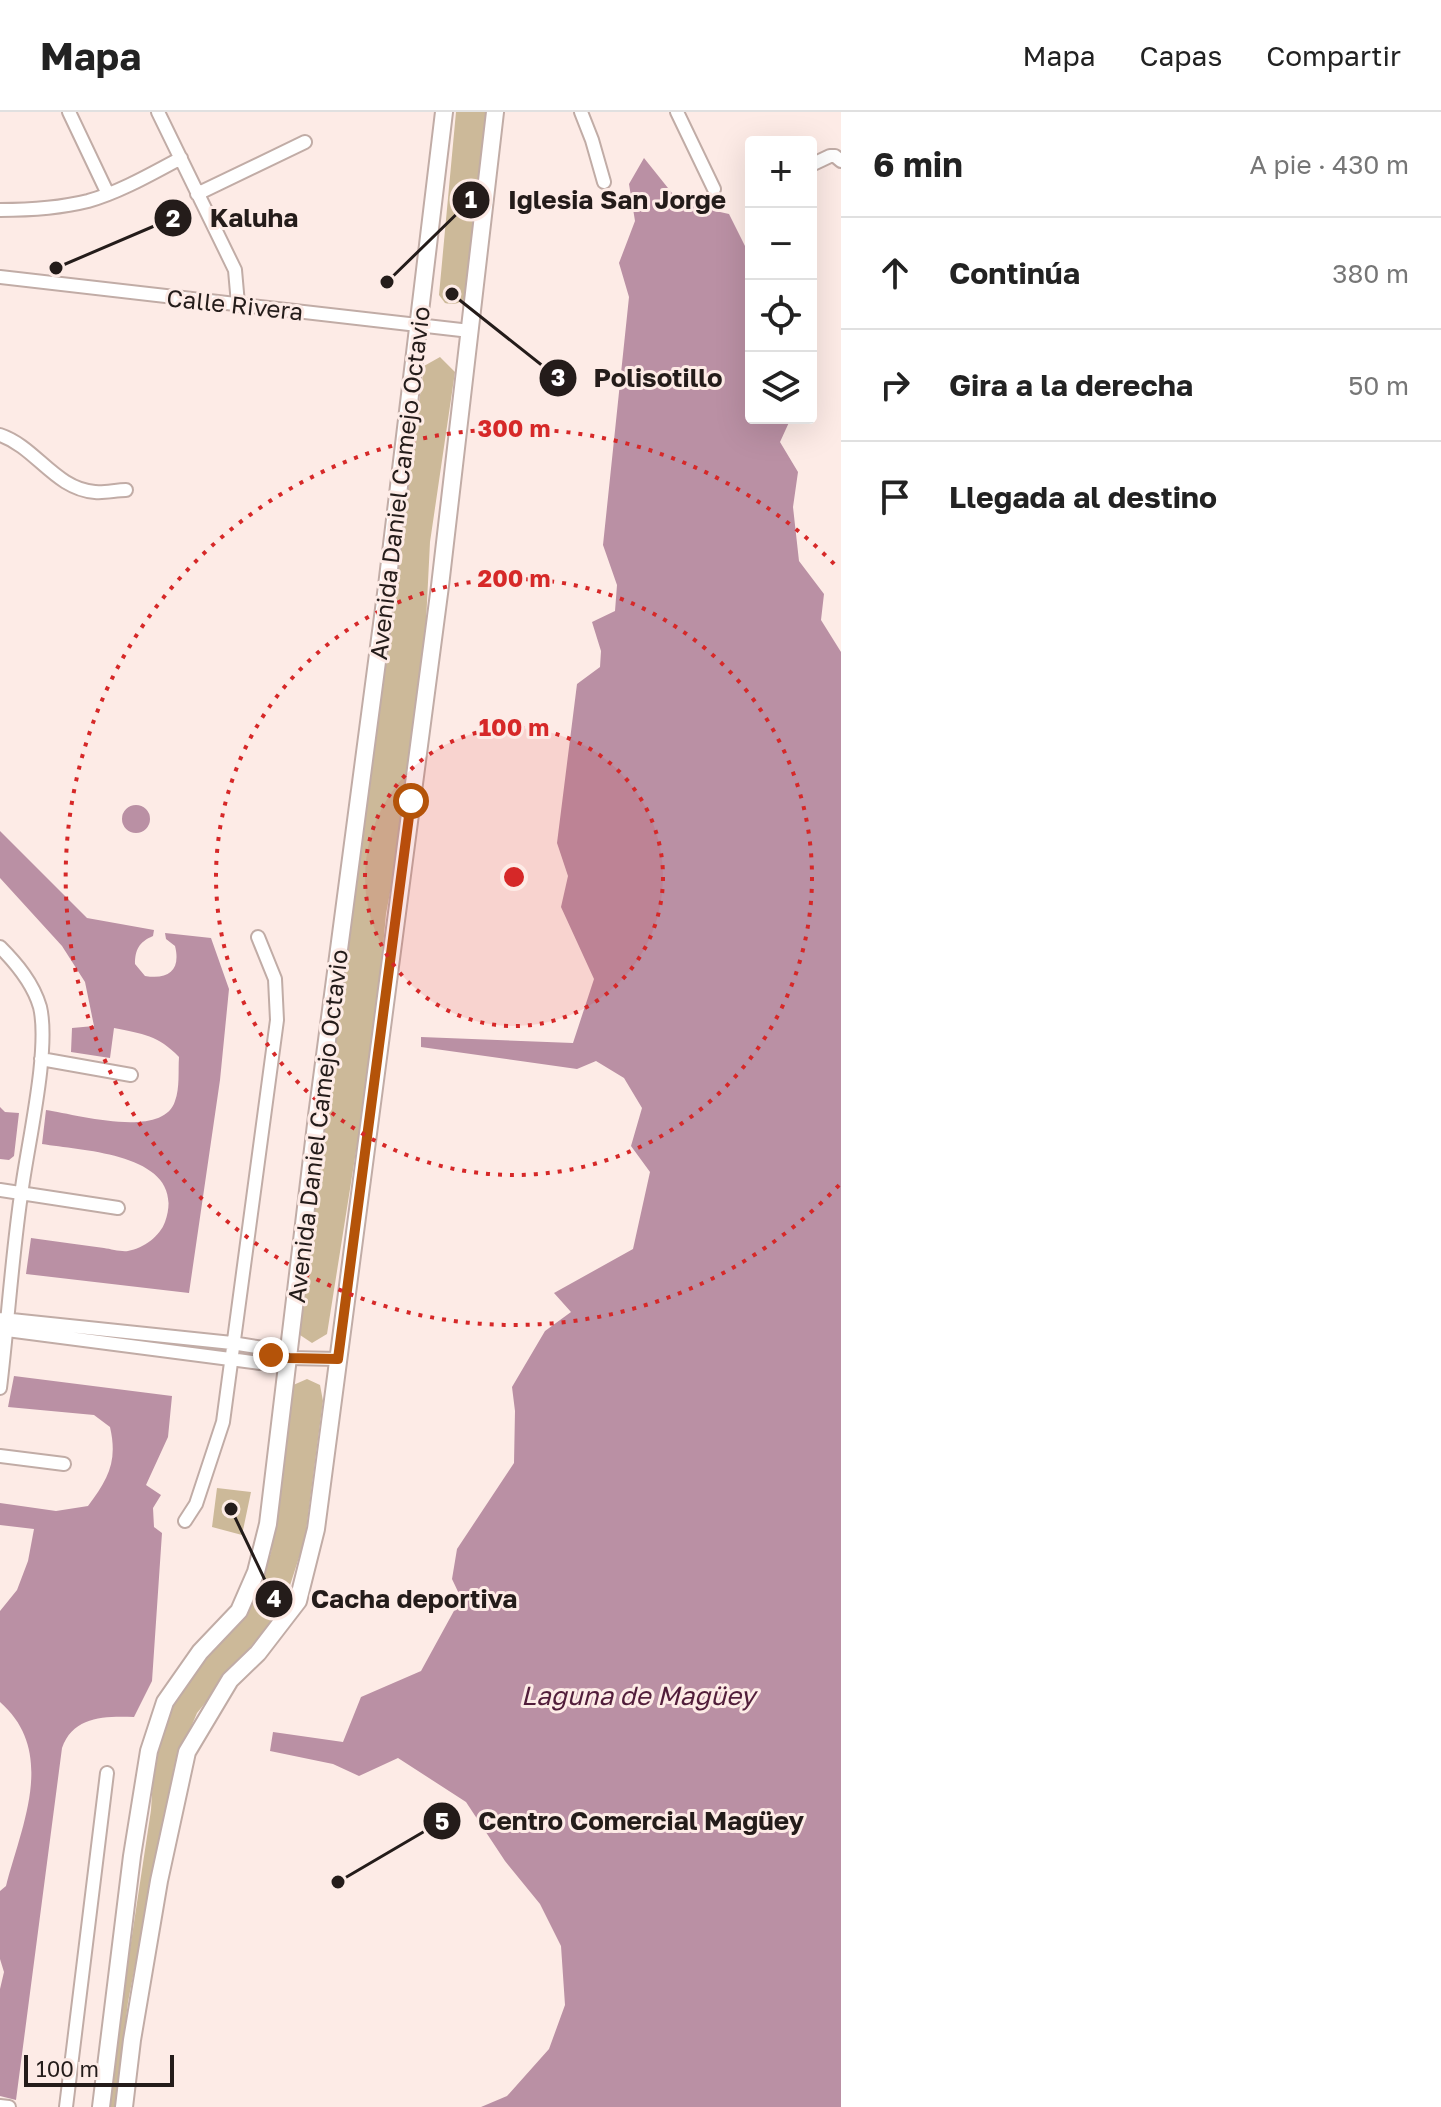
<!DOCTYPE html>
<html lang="es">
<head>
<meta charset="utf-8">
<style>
  :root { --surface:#fff; --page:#f6f6f6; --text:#222; --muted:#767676; --line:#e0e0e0 }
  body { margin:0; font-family:"Golos Text",sans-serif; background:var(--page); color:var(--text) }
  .controls { position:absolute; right:24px; top:24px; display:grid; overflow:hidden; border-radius:8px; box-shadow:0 8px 32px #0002 }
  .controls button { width:72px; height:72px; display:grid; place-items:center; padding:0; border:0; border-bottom:2px solid var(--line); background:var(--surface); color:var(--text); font:40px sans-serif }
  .scale { position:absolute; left:24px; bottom:20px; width:150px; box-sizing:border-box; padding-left:8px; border:4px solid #241c1a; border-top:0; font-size:22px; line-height:28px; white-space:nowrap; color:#241c1a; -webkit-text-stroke:6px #fdebe6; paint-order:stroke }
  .stop { position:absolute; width:24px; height:24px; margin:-18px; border:6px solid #b45309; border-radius:50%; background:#fff }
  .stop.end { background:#b45309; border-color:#fff; box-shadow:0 2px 8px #0008 }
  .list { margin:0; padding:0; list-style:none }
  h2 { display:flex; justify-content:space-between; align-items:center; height:104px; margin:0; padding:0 32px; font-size:34px }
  h2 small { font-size:26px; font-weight:400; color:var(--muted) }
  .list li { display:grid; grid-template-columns:52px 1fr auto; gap:24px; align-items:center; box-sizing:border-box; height:112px; padding:0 32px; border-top:2px solid var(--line) }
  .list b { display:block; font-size:30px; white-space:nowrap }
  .list em { font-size:26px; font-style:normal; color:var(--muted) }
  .icon { flex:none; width:44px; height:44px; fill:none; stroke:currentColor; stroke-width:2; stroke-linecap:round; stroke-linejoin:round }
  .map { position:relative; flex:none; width:841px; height:1995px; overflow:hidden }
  header { display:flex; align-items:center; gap:48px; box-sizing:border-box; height:112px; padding:0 40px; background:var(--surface); border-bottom:2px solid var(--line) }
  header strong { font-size:38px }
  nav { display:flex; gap:44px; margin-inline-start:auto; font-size:28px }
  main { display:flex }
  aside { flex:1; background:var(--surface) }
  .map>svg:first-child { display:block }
  .green { fill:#ccb999 }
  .water { fill:#ba90a4 }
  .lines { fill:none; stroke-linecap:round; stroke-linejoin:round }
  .minor-casing { stroke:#c1aca6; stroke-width:16 }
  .major-casing { stroke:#c1aca6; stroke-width:20 }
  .minor { stroke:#fff; stroke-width:12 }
  .major { stroke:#fff; stroke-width:16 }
  .route { stroke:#b45309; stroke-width:10 }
  .ring { fill:none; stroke:#d62828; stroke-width:4; stroke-dasharray:4 8 }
  .labels { text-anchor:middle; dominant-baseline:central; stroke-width:6; stroke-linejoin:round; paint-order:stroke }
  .street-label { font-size:24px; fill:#241c1a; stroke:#fdebe6 }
  .water-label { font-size:26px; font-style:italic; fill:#511d3a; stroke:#fdebe6 }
  .centre { fill:#d62828; stroke:#fdebe6; stroke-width:4 }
  .ring-label { font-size:24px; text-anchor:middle; font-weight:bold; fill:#d62828; stroke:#fdebe6; stroke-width:6; stroke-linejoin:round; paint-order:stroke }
  .leader { fill:none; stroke:#241c1a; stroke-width:3 }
  .callout-dot { fill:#241c1a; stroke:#fdebe6; stroke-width:3 }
  .mark-label { font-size:24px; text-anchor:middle; font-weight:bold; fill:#fff }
  .callout-label { font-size:26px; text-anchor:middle; font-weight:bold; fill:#241c1a; stroke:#fdebe6; stroke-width:6; stroke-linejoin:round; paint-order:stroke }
</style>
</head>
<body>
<header>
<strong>Mapa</strong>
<nav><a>Mapa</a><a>Capas</a><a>Compartir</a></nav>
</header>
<main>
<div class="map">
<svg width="841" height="1995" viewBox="0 0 841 1995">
  <rect width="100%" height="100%" fill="#fdebe6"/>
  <!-- green -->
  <path class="green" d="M 456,0 L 489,0 L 466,185 C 459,192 455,193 445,191 L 439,183 Z
    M 440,245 L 455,260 L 430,430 L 426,510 L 404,706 L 386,802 L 378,890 L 367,970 L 327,1222 L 312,1231 L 300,1223 L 328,959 L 424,254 Z
    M 307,1267 L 320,1273 L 323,1289 L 305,1427 L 283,1495 L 197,1601 L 174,1655 L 128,1890 L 116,1995 L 110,1995 L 120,1903 L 151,1698 L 154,1649 L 167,1601 L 206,1546 L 248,1495 L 271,1441 L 291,1274 Z
    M 217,1376 L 251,1380 L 242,1423 L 212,1415 Z"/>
  <!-- water -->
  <path class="water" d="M 644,46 L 680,91 L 729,102 L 751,146 L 751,306 L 791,306 L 780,330 L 798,360 L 793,395 L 799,449 L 824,482 L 821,508 L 841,540 L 841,1995 L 481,1995 L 507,1984 L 549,1937 L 565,1893 L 561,1834 L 540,1792 L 505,1749 L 466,1690 L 398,1646 L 359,1664 L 333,1652 L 270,1639 L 273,1620 L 343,1630 L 361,1585 L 421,1559 L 461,1486 L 452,1467 L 457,1437 L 514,1351 L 515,1299 L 512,1275 L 545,1219 L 571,1200 L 554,1181 L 633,1137 L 650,1060 L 631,1034 L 642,996 L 624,966 L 596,949 L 577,957 L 421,935 L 421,925 L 573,931 L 594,867 L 561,795 L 568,764 L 557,731 L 577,572 L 600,555 L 601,539 L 592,510 L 615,499 L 617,473 L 603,433 L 629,185 L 619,151 L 635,109 L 629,72 Z
    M122 707a14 14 0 1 1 28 0a14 14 0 1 1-28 0Z
    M 0,719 L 87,806 L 154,818 L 153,824 C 139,830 135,838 135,852 L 145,864 C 169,868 181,858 175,834 L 166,827 L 165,821 L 211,826 L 229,877 L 220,968 L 189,1181 L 26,1162 L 31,1126 C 55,1129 79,1133 104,1136 C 111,1137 121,1140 128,1139 C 144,1136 160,1124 165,1110 C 189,1042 85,1039 42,1032 L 46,998 C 75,1002 163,1028 175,989 C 180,976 178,959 179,945 C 158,923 143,922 114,916 L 110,946 L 71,940 L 72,916 L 94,914 L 85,870 L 62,834 L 0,766 Z
    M 0,995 L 5,1000 L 19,1001 L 14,1044 L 9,1048 L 0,1047 Z
    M 14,1264 L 172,1284 L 168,1325 L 146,1373 L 161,1383 L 153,1396 L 154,1415 L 162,1421 L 152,1569 L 134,1605 C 105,1604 73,1604 62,1636 L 16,1988 L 0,1984 L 0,1877 L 4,1860 L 0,1847 L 0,1779 L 6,1774 C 22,1712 57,1640 0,1590 L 0,1499 L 17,1478 L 28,1449 L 34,1417 L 0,1413 L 0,1391 L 56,1399 L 88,1394 C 108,1367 118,1350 110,1315 L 94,1303 L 8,1295 Z"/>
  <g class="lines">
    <!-- minor casing -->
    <g class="minor-casing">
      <path id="minor" d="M 69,0 L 107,80
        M 158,0 L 235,158 L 238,192
        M 581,0 L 592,28 L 604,70
        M 677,0 L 714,77
        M 811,53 L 830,44 L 835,44 L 841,49
        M 197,82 L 305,30
        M 0,98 C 29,98 60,96 88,89 C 120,80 151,62 181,46
        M 0,165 L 470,219
        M 0,323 C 36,335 55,377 95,380 C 105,381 116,378 126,378
        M 0,835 C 17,852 33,871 40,895 C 50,937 28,1031 22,1076 C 12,1142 8,1210 0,1276
        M 41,947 L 131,963
        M 0,1078 L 118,1096
        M 2,1207 L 232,1231 L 263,1236 L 271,1243 L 289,1246 L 338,1247
        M 1,1214 L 7,1218 L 230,1247 L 260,1251 L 271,1243
        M 0,1344 L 64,1352
        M 185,1409 L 196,1392 L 223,1310 L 277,908 L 275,867 L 258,825
        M 0,1994 L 9,1995
        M 66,1995 L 107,1661"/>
    </g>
    <!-- major casing -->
    <g class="major-casing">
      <path id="major" d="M 101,1995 L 132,1744 L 149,1639 L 165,1590 L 200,1540 L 239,1499 L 256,1460 L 268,1412 L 317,1004 L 387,474 L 444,0
        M 124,1995 L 132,1928 L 159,1769 L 187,1640 L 230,1568 L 258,1541 L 298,1489 L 316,1417 L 440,474 L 495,0"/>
    </g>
    <!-- minor -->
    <use href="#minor" class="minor"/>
    <!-- major -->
    <use href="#major" class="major"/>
  </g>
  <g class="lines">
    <!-- route -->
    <path class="route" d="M 271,1243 L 289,1246 L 338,1247 L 411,689"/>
  </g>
  <!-- distance rings -->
  <circle cx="514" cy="765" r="149" fill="#d62828" fill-opacity=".12"/>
  <g class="ring">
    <circle cx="514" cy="765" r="149"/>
    <circle cx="514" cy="765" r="298"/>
    <path d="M839 1073A448 448 0 1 1 839 457"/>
  </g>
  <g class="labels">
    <!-- street labels -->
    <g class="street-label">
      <text transform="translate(235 192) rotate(6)">Calle Rivera</text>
      <text transform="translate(399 371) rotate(-83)">Avenida Daniel Camejo Octavio</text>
      <text transform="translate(317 1014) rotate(-83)">Avenida Daniel Camejo Octavio</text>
    </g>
    <!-- water labels -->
    <g class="water-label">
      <text x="638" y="1583">Laguna de Magüey</text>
    </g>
  </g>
  <circle cx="514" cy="765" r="12" class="centre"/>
  <g class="ring-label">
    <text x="514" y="325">300 m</text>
    <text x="514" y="475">200 m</text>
    <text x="514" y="624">100 m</text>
  </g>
  <!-- callouts -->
  <path class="leader" d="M387 170L471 88M56 156L173 106M452 182L558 266M231 1397L274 1487M338 1770L442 1709"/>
  <g class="callout-dot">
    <circle cx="387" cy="170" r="8"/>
    <circle cx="56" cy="156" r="8"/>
    <circle cx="452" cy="182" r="8"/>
    <circle cx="231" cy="1397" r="8"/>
    <circle cx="338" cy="1770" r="8"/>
    <circle cx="471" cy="88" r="20"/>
    <circle cx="173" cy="106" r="20"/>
    <circle cx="558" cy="266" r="20"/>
    <circle cx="274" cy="1487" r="20"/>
    <circle cx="442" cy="1709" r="20"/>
  </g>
  <g class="mark-label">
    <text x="471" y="96">1</text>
    <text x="173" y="115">2</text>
    <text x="558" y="274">3</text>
    <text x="274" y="1495">4</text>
    <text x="442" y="1718">5</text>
  </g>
  <g class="callout-label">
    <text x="617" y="97">Iglesia San Jorge</text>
    <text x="254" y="115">Kaluha</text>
    <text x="658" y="275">Polisotillo</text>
    <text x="414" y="1496">Cacha deportiva</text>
    <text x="641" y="1718">Centro Comercial Magüey</text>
  </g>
</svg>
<div class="controls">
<button>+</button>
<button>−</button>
<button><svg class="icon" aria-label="locate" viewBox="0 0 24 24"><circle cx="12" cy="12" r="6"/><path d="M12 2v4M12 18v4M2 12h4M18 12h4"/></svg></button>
<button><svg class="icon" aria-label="layers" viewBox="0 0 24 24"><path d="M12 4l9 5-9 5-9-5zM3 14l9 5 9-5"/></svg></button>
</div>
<div class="scale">100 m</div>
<div class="stop" style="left:411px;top:689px"></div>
<div class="stop end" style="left:271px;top:1243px"></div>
</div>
<aside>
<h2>6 min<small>A pie · 430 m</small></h2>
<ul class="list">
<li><svg class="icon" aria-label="ahead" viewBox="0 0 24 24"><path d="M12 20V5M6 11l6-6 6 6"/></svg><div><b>Continúa</b></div><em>380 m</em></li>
<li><svg class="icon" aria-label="right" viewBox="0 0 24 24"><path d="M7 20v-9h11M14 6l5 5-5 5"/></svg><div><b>Gira a la derecha</b></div><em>50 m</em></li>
<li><svg class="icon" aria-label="arrive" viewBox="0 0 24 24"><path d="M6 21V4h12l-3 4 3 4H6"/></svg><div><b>Llegada al destino</b></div></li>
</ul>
</aside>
</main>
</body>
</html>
